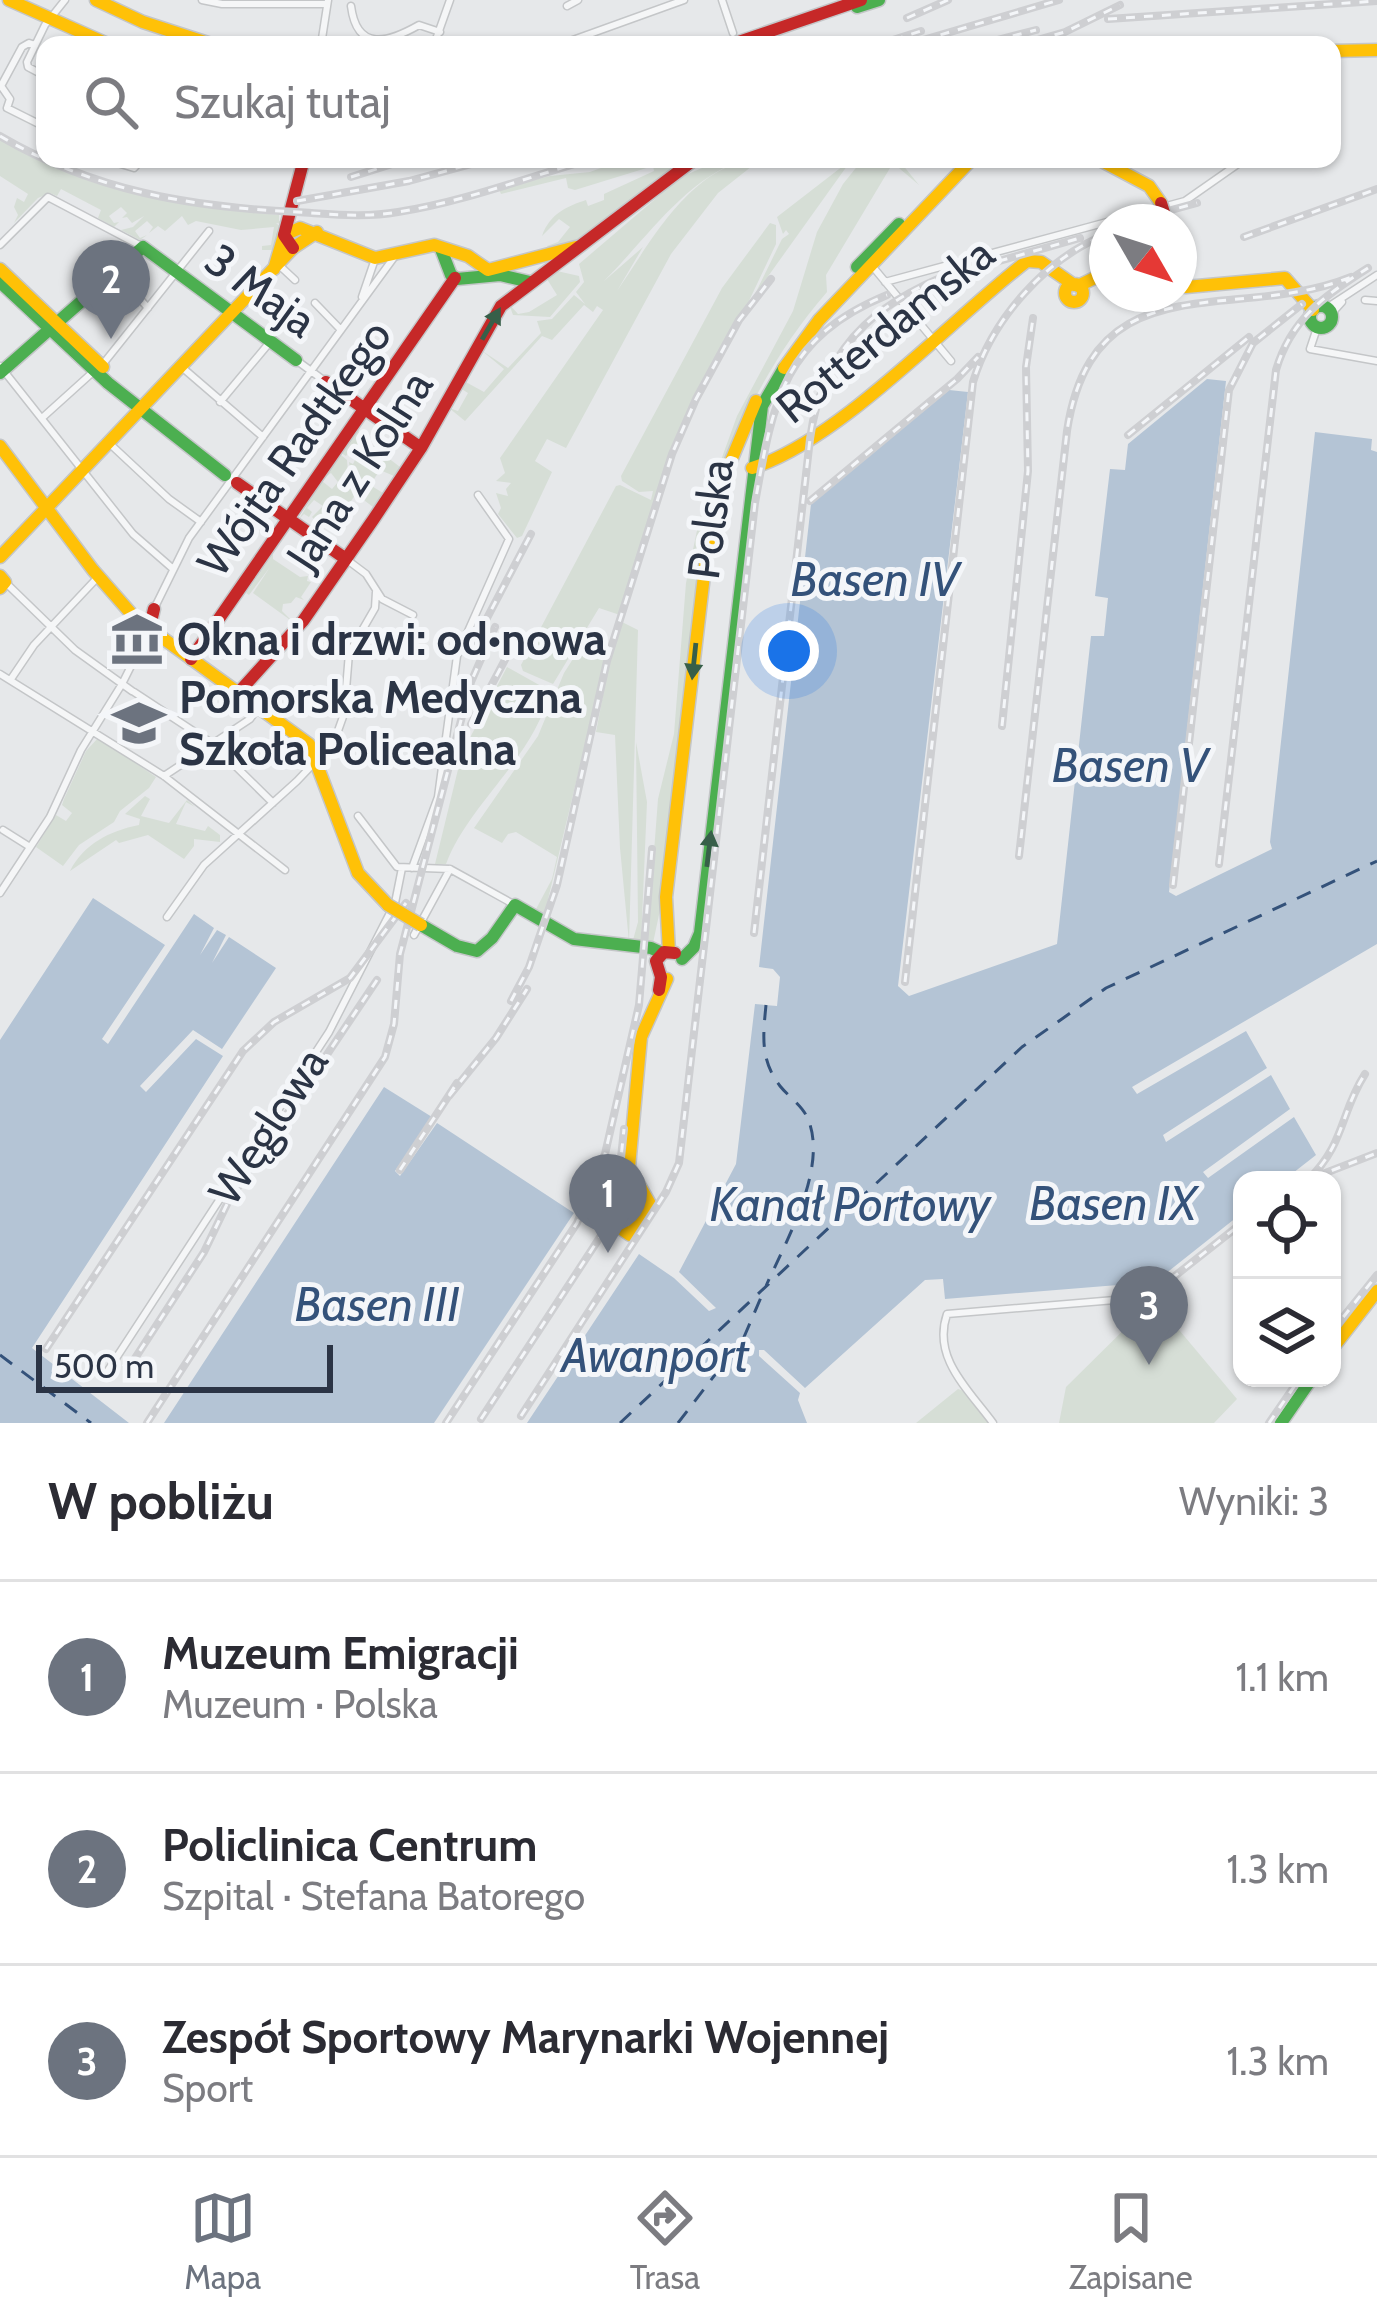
<!DOCTYPE html>
<html lang="pl">
<head>
<meta charset="utf-8">
<style>
  :root { --surface:#fff; --page:#f7f7f7; --text:#2b2b33; --muted:#7c7c81; --line:#e1e1e2; --accent:#6c737f }
  body { margin:0; font-family:Cabin,sans-serif; background:var(--page); color:var(--text) }
  .controls { position:absolute; right:36px; bottom:36px; display:grid; overflow:hidden; border-radius:24px; box-shadow:0 3px 9px #0004 }
  .controls button { width:108px; height:108px; display:grid; place-items:center; padding:0; border:0; border-bottom:3px solid var(--line); background:var(--surface); color:var(--text); font:60px sans-serif }
  .compass { position:absolute; left:1089px; top:204px; width:108px; height:108px; border-radius:50%; background:var(--surface); box-shadow:0 3px 9px #0004; rotate:129deg }
  .scale { position:absolute; left:36px; bottom:30px; width:297px; box-sizing:border-box; padding-left:12px; border:6px solid #2b3445; border-top:0; font-size:33px; line-height:42px; white-space:nowrap; color:#2b3445; -webkit-text-stroke:9px #f4f6f9; paint-order:stroke }
  .you { position:absolute; left:789px; top:651px; width:42px; height:42px; margin:-30px; border:9px solid #fff; border-radius:50%; background:#1a73e8; box-shadow:0 0 0 18px #1a73e833 }
  .badge { display:grid; place-items:center; width:78px; height:78px; border-radius:50%; background:var(--accent); color:#fff; font-size:39px; font-weight:700 }
  .pin { position:absolute; translate:-50% -99px; filter:drop-shadow(0 3px 6px #0008) }
  .pin::after { content:''; position:absolute; top:63px; width:42px; height:36px; background:inherit; clip-path:polygon(0 0,100% 0,50% 100%) }
  .list { margin:0; padding:0; list-style:none }
  h2 { display:flex; justify-content:space-between; align-items:center; height:156px; margin:0; padding:0 48px; font-size:51px }
  h2 small { font-size:39px; font-weight:400; color:var(--muted) }
  .list li { display:grid; grid-template-columns:78px 1fr auto; gap:36px; align-items:center; box-sizing:border-box; height:192px; padding:0 48px; border-top:3px solid var(--line) }
  .list b { display:block; font-size:45px; white-space:nowrap }
  .list p { margin:0; font-size:39px; white-space:nowrap; color:var(--muted) }
  .list em { font-size:39px; font-style:normal; color:var(--muted) }
  .icon { flex:none; width:66px; height:66px; fill:none; stroke:currentColor; stroke-width:2; stroke-linecap:round; stroke-linejoin:round }
  .map { position:relative; flex:none; width:1377px; height:1423px; overflow:hidden }
  .search { position:absolute; background:var(--surface); box-shadow:0 3px 9px #0004; left:36px; right:36px; top:36px; height:132px; display:flex; align-items:center; gap:30px; box-sizing:border-box; padding:0 42px; border-radius:24px; color:var(--muted); font-size:45px }
  .sheet { height:732px; background:var(--surface) }
  nav { display:flex; justify-content:space-around; align-items:center; box-sizing:border-box; height:168px; border-top:3px solid var(--line); background:var(--surface); font-size:33px; color:var(--muted) }
  nav a { display:grid; justify-items:center; gap:6px }
  nav .on { color:var(--accent) }
  .map>svg:first-child { display:block }
  .green { fill:#d6ded6 }
  .water { fill:#b4c4d5 }
  .lines { fill:none; stroke-linecap:round; stroke-linejoin:round }
  .ferry { stroke:#34527a; stroke-width:3; stroke-dasharray:15 12; stroke-linecap:butt }
  .street-casing { stroke:#c4c6c8; stroke-width:9 }
  .fast-casing { stroke:#c4c6c8; stroke-width:15 }
  .slow-casing { stroke:#c4c6c8; stroke-width:15 }
  .jam-casing { stroke:#c4c6c8; stroke-width:15 }
  .street { stroke:#f5f6f7; stroke-width:6 }
  .fast { stroke:#4caf50; stroke-width:12 }
  .slow { stroke:#ffc107; stroke-width:12 }
  .jam { stroke:#c62828; stroke-width:12 }
  .rail-casing { stroke:#cecfd2; stroke-width:8 }
  .rail { stroke:#f4f6f9; stroke-width:3; stroke-dasharray:9; stroke-linecap:butt }
  .slow-bridge-casing { stroke:#c4c6c8; stroke-width:15; stroke-linecap:butt }
  .jam-bridge-casing { stroke:#c4c6c8; stroke-width:15; stroke-linecap:butt }
  .slow-bridge { stroke:#ffc107; stroke-width:12 }
  .jam-bridge { stroke:#c62828; stroke-width:12 }
  .oneway { fill:#375f49 }
  .labels { text-anchor:middle; dominant-baseline:central; stroke-width:10; stroke-linejoin:round; paint-order:stroke }
  .street-label { font-size:45px; fill:#2b3445; stroke:#f4f6f9 }
  .poi-label { font-size:45px; font-weight:bold; fill:#2b3445; stroke:#f4f6f9; text-anchor:start }
  .water-label { font-size:48px; font-style:italic; fill:#34527a; stroke:#f4f6f9 }
</style>
</head>
<body>
<div class="map">
<svg width="1377" height="1423" viewBox="0 0 1377 1423">
  <rect width="100%" height="100%" fill="#e6e8ea"/>
  <!-- green -->
  <path class="green" d="M 0,137 C 87,189 180,206 279,215 L 279,221 L 283,220 L 282,224 L 276,223 L 281,227 L 273,257 L 273,250 L 262,250 L 262,246 L 271,245 L 274,227 L 241,230 L 196,221 L 188,225 L 182,216 L 165,231 L 158,226 L 149,233 L 153,227 L 147,221 L 135,231 L 140,238 L 147,235 L 140,240 L 121,230 L 133,227 L 144,216 L 132,223 L 127,217 L 122,218 L 127,213 L 121,207 L 109,216 L 114,223 L 119,222 L 114,227 L 98,218 L 101,210 L 61,189 L 57,196 L 50,193 L 38,198 L 14,223 L 18,215 L 14,207 L 17,198 L 24,202 L 28,194 L 0,176 Z
    M 625,159 L 685,159 L 585,237 L 550,250 L 547,246 L 558,242 L 570,227 L 559,219 L 542,236 C 550,213 568,206 586,200 L 588,206 L 604,200 L 604,194 L 654,171 L 653,166 L 575,190 L 568,188 L 566,178 L 501,194 L 499,189 L 550,176 L 590,172 Z
    M 723,159 L 743,159 C 683,182 649,236 604,281 L 643,247 L 617,291 C 651,242 692,162 761,159 L 718,193 L 671,254 L 566,448 L 547,439 L 535,461 L 552,472 L 522,536 L 517,538 L 498,514 L 501,508 L 496,493 L 508,496 L 506,489 L 511,483 L 496,481 L 505,473 L 500,458 L 603,310 L 597,306 L 593,312 L 584,305 L 552,340 L 542,336 L 465,421 L 449,408 L 458,411 L 468,393 L 460,388 L 464,381 L 484,392 L 504,369 L 481,350 L 508,368 L 541,333 L 537,321 L 552,319 L 574,295 L 585,304 L 576,292 L 584,282 L 579,264 L 681,177 Z
    M 852,159 L 754,296 L 782,239 L 789,234 L 786,230 L 783,234 L 777,217 Z
    M 863,159 L 898,159 L 919,185 L 893,163 L 826,275 L 827,292 C 775,352 742,417 714,491 L 663,896 L 653,943 L 647,944 L 658,799 L 674,734 L 686,583 L 699,521 L 737,416 L 793,311 L 817,232 L 843,184 Z
    M 770,223 L 776,225 L 776,244 L 748,303 L 694,396 L 675,440 L 620,615 L 599,608 L 553,684 L 523,671 L 521,665 L 616,486 L 620,485 L 651,500 L 653,491 L 639,492 L 622,481 L 621,476 L 722,288 Z
    M 557,271 L 579,276 L 580,282 L 550,317 L 513,315 L 509,304 L 518,314 L 529,312 L 557,295 L 547,279 Z
    M 358,429 L 367,459 L 376,463 L 383,454 L 400,467 L 394,476 L 380,470 L 370,485 L 383,493 L 373,507 L 356,494 L 346,508 L 338,499 L 328,506 L 329,513 L 319,524 L 312,517 L 323,506 L 314,500 L 307,508 L 312,512 L 309,517 L 304,514 L 299,519 L 322,481 L 332,489 L 338,482 L 331,473 L 323,479 L 341,455 L 347,460 L 349,485 L 341,489 L 350,487 L 359,493 L 364,486 L 357,477 L 352,484 L 349,462 L 353,464 L 358,454 L 351,449 L 346,456 L 341,453 Z
    M 273,554 L 273,559 L 300,577 L 308,576 L 307,581 L 311,582 L 301,597 L 304,600 L 296,597 L 291,603 L 283,604 L 282,611 L 293,622 L 253,593 L 270,567 L 249,595 L 246,593 Z
    M 622,622 L 638,630 L 629,942 L 620,848 L 615,735 L 596,732 L 609,664 Z
    M 583,643 L 606,657 L 544,916 L 535,911 L 552,879 L 557,857 L 516,832 L 508,834 L 502,843 L 474,828 L 538,736 L 564,673 Z
    M 507,667 L 550,691 C 534,758 469,803 446,864 L 435,864 L 462,753 Z
    M 98,738 L 156,777 L 149,788 L 120,811 L 114,822 L 79,845 L 63,866 L 36,847 L 56,815 L 66,821 L 72,813 L 62,805 L 64,799 L 86,751 Z
    M 636,742 L 647,802 L 641,942 L 633,940 L 638,922 Z
    M 145,796 L 150,799 L 141,816 L 169,823 L 187,800 L 195,807 L 186,802 L 176,824 L 205,831 L 208,826 L 220,835 L 220,842 L 194,839 L 194,846 L 184,859 L 148,835 L 119,843 L 116,840 L 70,871 C 84,844 109,831 139,825 L 140,819 L 125,814 Z
    M 1154,1300 L 1237,1399 L 1214,1423 L 1059,1423 L 1066,1387 Z
    M 958,1389 L 967,1392 L 991,1423 L 916,1423 Z"/>
  <!-- water -->
  <path class="water" d="M 1207,379 L 1226,381 L 1169,892 L 1176,896 L 1272,849 L 1270,842 L 1315,432 L 1372,439 L 1371,450 L 1377,452 L 1377,944 L 1132,1087 L 1137,1094 L 1246,1031 L 1267,1068 L 1163,1135 L 1166,1142 L 1271,1075 L 1290,1109 L 1203,1172 L 1208,1178 L 1294,1117 L 1316,1155 L 1284,1180 L 1242,1180 L 1242,1213 L 1155,1282 L 945,1299 L 943,1279 L 925,1280 L 805,1388 L 764,1350 L 759,1350 L 759,1356 L 800,1393 L 798,1400 L 807,1423 L 527,1423 L 639,1254 L 674,1278 L 709,1311 L 716,1308 L 679,1272 L 736,1164 L 755,1004 L 777,1006 L 780,977 L 773,969 L 759,967 L 811,504 L 949,390 L 968,392 L 898,986 L 909,996 L 1057,944 L 1091,636 L 1104,636 L 1108,598 L 1095,596 L 1110,469 L 1125,470 L 1128,444 Z
    M 93,898 L 165,945 L 102,1039 L 108,1044 L 194,914 L 214,928 L 200,955 L 217,930 L 226,935 L 212,963 L 229,937 L 276,968 L 222,1049 L 193,1030 L 140,1086 L 146,1092 L 196,1039 L 223,1056 L 32,1348 L 129,1423 L 0,1423 L 0,1040 Z
    M 384,1087 L 432,1117 L 395,1171 L 400,1176 L 437,1123 L 574,1213 L 434,1423 L 164,1423 Z"/>
  <g class="lines">
    <!-- ferry -->
    <path class="ferry" d="M 766,1005 C 763,1036 760,1060 780,1086 C 788,1096 800,1104 806,1115 C 831,1163 786,1241 766,1286
      M 0,1355 L 91,1423
      M 620,1423 L 1022,1047 L 1106,988 L 1377,861
      M 678,1423 L 744,1337 L 762,1295"/>
    <!-- street casing -->
    <g class="street-casing">
      <path id="street" d="M 202,0 L 222,4 L 327,4
        M 722,0 L 733,33
        M 351,6 C 357,53 389,42 419,25 L 440,32
        M 567,6 L 578,0
        M 35,45 L 29,43 L 22,47 L 1,86 L 10,99 L 7,108 L 45,127
        M 321,45 L 328,0
        M 434,45 L 450,0
        M 559,45 L 684,0
        M 45,76 L 28,67 L 27,62 L 45,25 L 65,0
        M 104,159 L 134,168 L 142,159
        M 1108,222 L 1185,201 L 1245,159
        M 0,245 L 48,197 L 143,247
        M 280,266 L 295,280
        M 873,267 L 951,361
        M 115,271 L 148,308
        M 885,282 L 1107,222
        M 362,297 L 375,259
        M 1365,300 L 1377,301
        M 315,303 L 341,330
        M 1328,307 L 1377,275
        M 1332,313 L 1342,302
        M 1317,328 L 1310,349 L 1377,361
        M 296,360 L 326,382
        M 103,364 L 209,231
        M 0,366 L 133,534 L 172,568
        M 184,369 L 263,437
        M 220,402 L 270,342
        M 42,418 L 93,372
        M 109,443 L 169,499 L 201,522
        M 346,559 L 366,574 L 382,599 L 413,615
        M 5,582 L 75,650 L 132,691
        M 154,609 L 189,538 L 395,256
        M 0,674 L 164,776 L 285,870
        M 11,679 L 34,645 L 98,577
        M 134,692 L 213,744 L 273,803
        M 164,776 L 250,719 L 257,709
        M 358,816 L 397,867 L 450,869 L 515,905
        M 3,830 L 30,847
        M 412,868 L 438,797 L 457,656 L 509,539 L 478,495
        M 0,893 L 50,817 L 81,750 L 122,684 L 149,630
        M 167,917 L 204,865 L 297,781 L 334,742 L 344,714 L 349,653 L 375,608 L 376,592
        M 414,935 L 450,869
        M 107,1372 L 329,1032 L 395,903 L 402,868
        M 993,1423 C 968,1389 932,1358 947,1314 L 1151,1297"/>
    </g>
    <!-- fast casing -->
    <g class="fast-casing">
      <path id="fast" d="M 857,7 L 879,0
        M 441,249 L 451,275 L 457,279 L 500,275 L 530,282
        M 857,267 L 899,224
        M 0,282 L 108,383 L 225,475
        M1310 317a11 11 0 1 1 22 0a11 11 0 1 1-22 0Z
        M 0,373 L 143,247 L 296,360
        M 421,925 L 457,946 L 477,951 L 492,938 L 515,905 L 574,939 L 651,948 L 662,953
        M 682,959 L 694,947 L 700,933 L 762,406 L 784,368
        M 1281,1423 L 1312,1378"/>
    </g>
    <!-- slow casing -->
    <g class="slow-casing">
      <path id="slow" d="M 9,0 L 110,45
        M 96,0 L 143,22 L 214,45
        M 1332,51 L 1377,50
        M 1098,159 L 1149,186 L 1161,203
        M 1179,265 L 1186,287 L 1285,278 L 1313,310
        M 0,269 L 103,367
        M 274,269 L 284,235 L 300,228 L 375,258 L 434,245 L 468,256 L 488,270 L 576,247
        M1065 293a9 9 0 1 1 18 0a9 9 0 1 1-18 0Z
        M 1078,286 L 1107,272
        M 784,368 L 819,320 L 972,159
        M 0,446 L 93,570 L 135,618 L 309,744 L 358,873 L 388,905
        M 752,468 C 841,440 950,320 1027,261 L 1041,262 L 1074,285
        M 0,557 L 293,248 L 317,232
        M 0,576 L 5,582 L 0,588
        M 669,952 L 666,897 L 707,550 L 725,475 L 756,401
        M 635,1180 L 636,1192 L 616,1225 L 630,1235 L 650,1204 L 629,1167 L 641,1037 L 667,979
        M 1332,1349 L 1377,1291"/>
    </g>
    <!-- jam casing -->
    <g class="jam-casing">
      <path id="jam" d="M 730,45 L 861,0
        M 293,248 L 284,235 L 304,159
        M 326,382 L 421,448
        M 237,483 L 346,559
        M 149,630 L 154,609
        M 191,659 L 455,278
        M 239,692 L 303,621 L 373,520 L 421,448 L 501,306 L 695,159
        M 659,990 L 661,977 L 656,961 L 664,952 L 675,953"/>
    </g>
    <!-- street -->
    <use href="#street" class="street"/>
    <!-- fast -->
    <use href="#fast" class="fast"/>
    <!-- slow -->
    <use href="#slow" class="slow"/>
    <!-- jam -->
    <use href="#jam" class="jam"/>
    <!-- rail casing -->
    <g class="rail-casing">
      <path id="rail" d="M 907,18 L 948,0
        M 1108,19 L 1377,1
        M 877,45 L 921,31
        M 906,45 L 1059,0
        M 978,45 L 1036,30
        M 1020,45 L 1065,32 L 1120,5
        M 0,136 C 94,191 190,207 297,212 C 331,214 364,218 398,212 C 463,202 528,177 592,159
        M 351,177 L 408,159
        M 297,201 L 409,181 L 490,159
        M 1127,222 L 1197,203
        M 1244,237 L 1377,189
        M 964,271 L 1080,238
        M 1128,435 L 1249,337
        M 810,501 L 957,379 L 978,357
        M 475,641 L 531,534
        M 471,724 L 517,637
        M 1002,726 L 1028,471 L 1026,367 L 1033,318
        M 1019,856 L 1067,431 C 1093,259 1236,324 1351,277
        M 1219,864 L 1276,370 C 1291,319 1325,295 1368,268
        M 1173,885 L 1229,390 L 1253,343 L 1302,304
        M 754,933 L 810,439 C 823,339 886,295 976,264
        M 905,982 L 973,382 C 992,319 1046,258 1107,234
        M 511,1001 L 529,967 L 557,885 L 607,661 L 672,454 L 696,399 L 739,320 L 771,279
        M 449,1096 L 496,1038 L 527,989
        M 400,1170 L 457,1083
        M 1315,1177 L 1377,1153
        M 1308,1180 C 1345,1144 1340,1113 1365,1074
        M 1171,1279 L 1242,1223
        M 1332,1331 L 1377,1275
        M 46,1349 L 243,1051 L 274,1022 L 350,978 L 406,903
        M 130,1366 L 204,1252 L 228,1202 L 377,980
        M 521,1416 L 666,1192 L 679,1163 L 755,503 C 773,401 783,338 887,295
        M 481,1419 L 604,1231 L 617,1196 L 624,1129
        M 147,1423 L 385,1057 L 394,1024 L 400,954 L 471,682 L 495,627
        M 446,1423 L 577,1223 L 605,1154 L 639,1005 L 652,849
        M 1269,1423 L 1300,1378"/>
    </g>
    <!-- rail -->
    <use href="#rail" class="rail"/>
    <!-- slow-bridge casing -->
    <g class="slow-bridge-casing">
      <path id="slow-bridge" d="M 388,905 L 421,925"/>
    </g>
    <!-- jam-bridge casing -->
    <g class="jam-bridge-casing">
      <path id="jam-bridge" d="M 1161,203 L 1167,222"/>
    </g>
    <!-- slow-bridge -->
    <use href="#slow-bridge" class="slow-bridge"/>
    <!-- jam-bridge -->
    <use href="#jam-bridge" class="jam-bridge"/>
  </g>
  <!-- one-way arrows -->
  <defs><path id="oneway-solid" d="M-6-.8H1V-3.2L6.5 0L1 3.2V.8H-6Z" transform="scale(3)"/></defs>
  <g class="oneway">
    <use href="#oneway-solid" transform="translate(491 324) rotate(-60)"/>
    <use href="#oneway-solid" transform="translate(694 661) rotate(96)"/>
    <use href="#oneway-solid" transform="translate(709 849) rotate(-83)"/>
  </g>
  <!-- icons -->
  <defs>
    <g id="museum-bare" transform="scale(4.14)"><path d="M0-6L6-3V-2H-6V-3ZM-5-1h2V3h-2ZM-1-1h2V3h-2ZM3-1h2V3H3ZM-6 4H6V6H-6Z" fill="#6c737f" stroke="#f4f6f9" stroke-width="2.5" paint-order="stroke"/></g>
    <g id="university-bare" transform="scale(4.14)"><path d="M0-5L7-2L0 1L-7-2ZM-4 1L0 2.5L4 1V4Q0 6-4 4Z" fill="#6c737f" stroke="#f4f6f9" stroke-width="2.5" paint-order="stroke"/></g>
  </defs>
  <g fill-rule="evenodd">
    <use href="#museum-bare" x="137" y="639"/>
    <use href="#university-bare" x="139" y="723"/>
  </g>
  <g class="labels">
    <!-- street labels -->
    <g class="street-label">
      <text transform="translate(261 290) rotate(36)">3 Maja</text>
      <text transform="translate(885 330) rotate(-39)">Rotterdamska</text>
      <text transform="translate(294 448) rotate(-55)">Wójta Radtkego</text>
      <text transform="translate(359 470) rotate(-57)">Jana z Kolna</text>
      <text transform="translate(710 519) rotate(-83)">Polska</text>
      <text transform="translate(268 1126) rotate(-57)">Węglowa</text>
    </g>
    <!-- poi labels -->
    <g class="poi-label">
      <text x="177" y="639">Okna i drzwi: od•nowa</text>
      <text x="179" y="697">Pomorska Medyczna<tspan x="179" dy="52">Szkoła Policealna</tspan></text>
    </g>
    <!-- water labels -->
    <g class="water-label">
      <text x="875" y="579">Basen IV</text>
      <text x="1130" y="765">Basen V</text>
      <text x="1113" y="1203">Basen IX</text>
      <text x="850" y="1204">Kanał Portowy</text>
      <text x="377" y="1304">Basen III</text>
      <text x="655" y="1355">Awanport</text>
    </g>
  </g>
</svg>
<div class="controls">
<button><svg class="icon" aria-label="locate" viewBox="0 0 24 24"><circle cx="12" cy="12" r="6"/><path d="M12 2v4M12 18v4M2 12h4M18 12h4"/></svg></button>
<button><svg class="icon" aria-label="layers" viewBox="0 0 24 24"><path d="M12 4l9 5-9 5-9-5zM3 14l9 5 9-5"/></svg></button>
</div>
<svg class="compass" viewBox="-18 -18 36 36"><path d="M0-13l5 13h-10z" fill="#e53935"/><path d="M0 13l5-13h-10z" fill="#7c7c81"/></svg>
<div class="scale">500 m</div>
<div class="you"></div>
<div class="pin badge" style="left:608px;top:1253px">1</div>
<div class="pin badge" style="left:111px;top:339px">2</div>
<div class="pin badge" style="left:1149px;top:1365px">3</div>
<div class="search"><svg class="icon" aria-label="search" viewBox="0 0 24 24"><circle cx="10" cy="10" r="6"/><path d="M15 15l6 6"/></svg>Szukaj tutaj</div>
</div>
<section class="sheet">
<h2>W pobliżu<small>Wyniki: 3</small></h2>
<ul class="list">
<li><span class="badge">1</span><div><b>Muzeum Emigracji</b><p>Muzeum · Polska</p></div><em>1.1 km</em></li>
<li><span class="badge">2</span><div><b>Policlinica Centrum</b><p>Szpital · Stefana Batorego</p></div><em>1.3 km</em></li>
<li><span class="badge">3</span><div><b>Zespół Sportowy Marynarki Wojennej</b><p>Sport</p></div><em>1.3 km</em></li>
</ul>
</section>
<nav>
<a class="on"><svg class="icon" aria-label="map" viewBox="0 0 24 24"><path d="M3 6l6-2 6 2 6-2v14l-6 2-6-2-6 2zM9 4v14M15 6v14"/></svg>Mapa</a>
<a><svg class="icon" aria-label="directions" viewBox="0 0 24 24"><path d="M12 3l9 9-9 9-9-9zM9 14v-3h6M13 9l2 2-2 2"/></svg>Trasa</a>
<a><svg class="icon" aria-label="saved" viewBox="0 0 24 24"><path d="M7 4h10v16l-5-4-5 4z"/></svg>Zapisane</a>
</nav>
</body>
</html>
